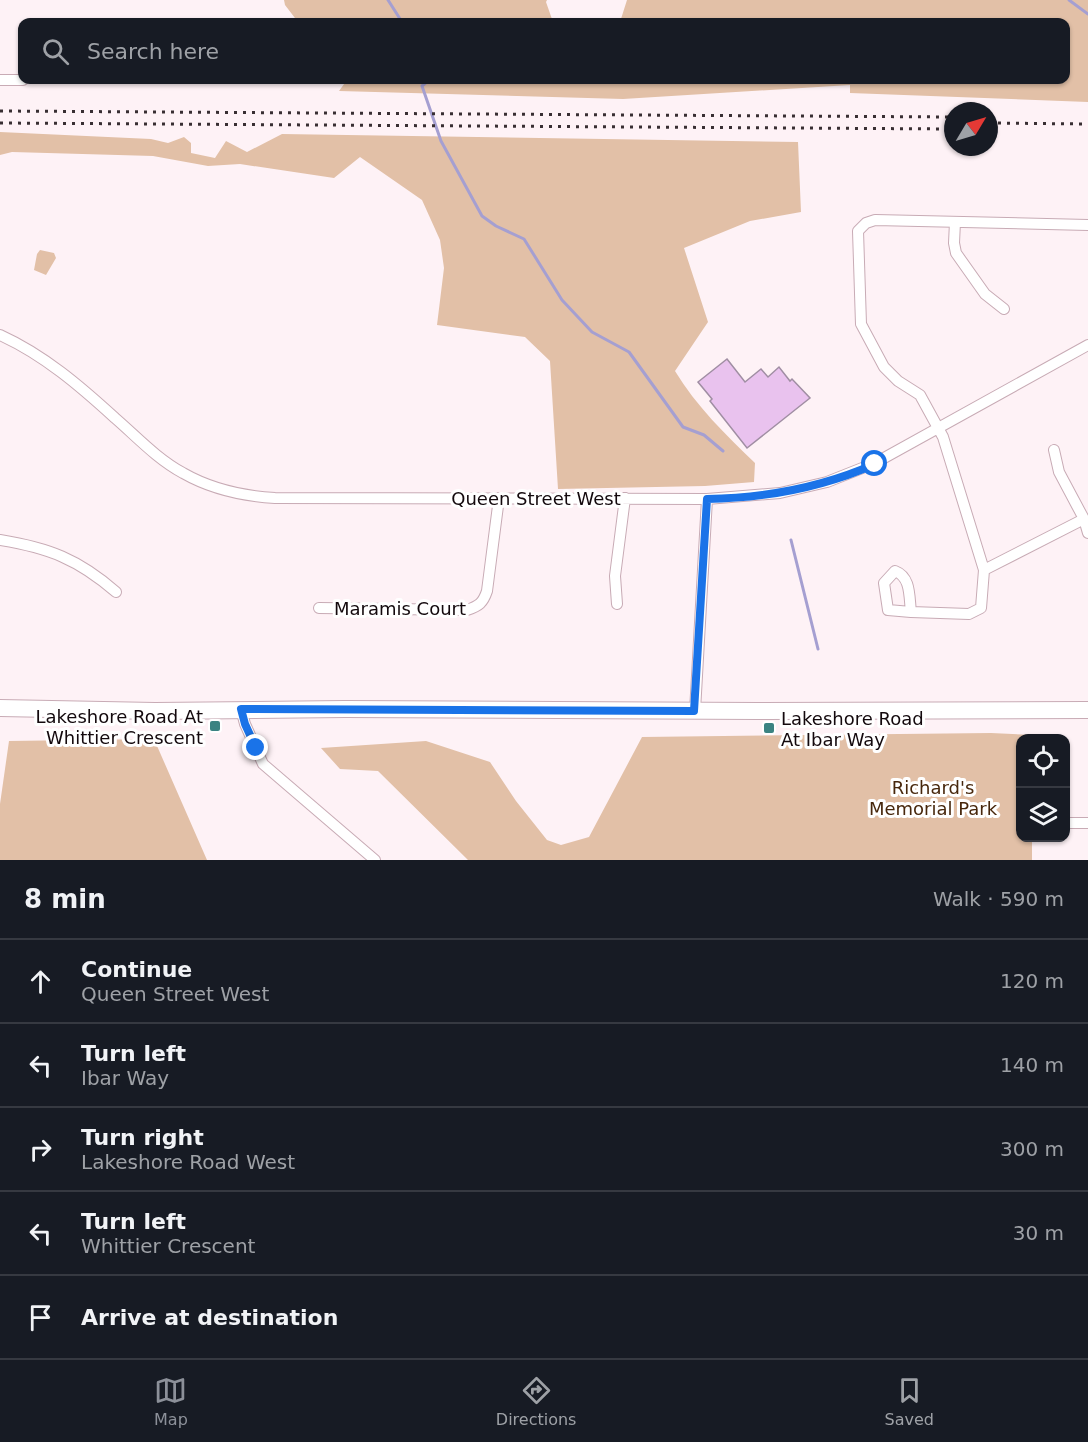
<!DOCTYPE html>
<html lang="en">
<head>
<meta charset="utf-8">
<style>
  :root { --surface:#171b24; --page:#242831; --text:#f1f3f6; --muted:#9ea1a6; --line:#363941; --accent:#8c9099 }
  body { margin:0; font-family:"DejaVu Sans",sans-serif; background:var(--page); color:var(--text) }
  .controls { position:absolute; right:18px; bottom:18px; display:grid; overflow:hidden; border-radius:12px; box-shadow:0 2px 4px #0004 }
  .controls button { width:54px; height:54px; display:grid; place-items:center; padding:0; border:0; border-bottom:2px solid var(--line); background:var(--surface); color:var(--text); font:30px sans-serif }
  .compass { position:absolute; left:944px; top:102px; width:54px; height:54px; border-radius:50%; background:var(--surface); box-shadow:0 2px 4px #0004; rotate:52deg }
  .stop { position:absolute; width:18px; height:18px; margin:-14px; border:4px solid #1a73e8; border-radius:50%; background:#fff }
  .stop.end { background:#1a73e8; border-color:#fff; box-shadow:0 2px 6px #0008 }
  .list { margin:0; padding:0; list-style:none }
  h2 { display:flex; justify-content:space-between; align-items:center; height:78px; margin:0; padding:0 24px; font-size:26px }
  h2 small { font-size:20px; font-weight:400; color:var(--muted) }
  .list li { display:grid; grid-template-columns:39px 1fr auto; gap:18px; align-items:center; box-sizing:border-box; height:84px; padding:0 24px; border-top:2px solid var(--line) }
  .list b { display:block; font-size:22px; white-space:nowrap }
  .list p { margin:0; font-size:20px; white-space:nowrap; color:var(--muted) }
  .list em { font-size:20px; font-style:normal; color:var(--muted) }
  .icon { flex:none; width:33px; height:33px; fill:none; stroke:currentColor; stroke-width:2; stroke-linecap:round; stroke-linejoin:round }
  .map { position:relative; flex:none; width:1088px; height:860px; overflow:hidden }
  .search { position:absolute; background:var(--surface); box-shadow:0 2px 4px #0004; left:18px; right:18px; top:18px; height:66px; display:flex; align-items:center; gap:15px; box-sizing:border-box; padding:0 21px; border-radius:12px; color:var(--muted); font-size:22px }
  .sheet { height:498px; background:var(--surface) }
  nav { display:flex; justify-content:space-around; align-items:center; box-sizing:border-box; height:84px; border-top:2px solid var(--line); background:var(--surface); font-size:16px; color:var(--muted) }
  nav a { display:grid; justify-items:center; gap:3px }
  nav .on { color:var(--accent) }
  .map>svg:first-child { display:block }
  .green { fill:#e2c0a7 }
  .lines { fill:none; stroke-linecap:round; stroke-linejoin:round }
  .stream { stroke:#a59fd1; stroke-width:3 }
  .building { fill:#e9c2ee; stroke:#a08ea3; stroke-width:1.5 }
  .street-casing { stroke:#c8abb5; stroke-width:12 }
  .primary-casing { stroke:#c8abb5; stroke-width:18 }
  .street { stroke:#fff; stroke-width:10 }
  .primary { stroke:#fff; stroke-width:16 }
  .rail { stroke:#382e32; stroke-width:3; stroke-dasharray:3 6; stroke-linecap:butt }
  .route { stroke:#1a73e8; stroke-width:8 }
  .poi-dot { fill:#3b8382; stroke:#fff; stroke-width:2 }
  .labels { text-anchor:middle; dominant-baseline:central; stroke-width:6; stroke-linejoin:round; paint-order:stroke }
  .street-label { font-size:18px; fill:#13090d; stroke:#fff }
  .poi-label { font-size:18px; fill:#13090d; stroke:#fff; text-anchor:end }
  .park-label { font-size:18px; fill:#47270c; stroke:#fff }
</style>
</head>
<body>
<div class="map">
<svg width="1088" height="860" viewBox="0 0 1088 860">
  <rect width="100%" height="100%" fill="#fef2f6"/>
  <!-- green -->
  <path class="green" d="M 284,0 L 547,0 L 546,2 L 553,22 L 298,22 L 285,5 Z
    M 627,0 L 1088,0 L 1088,102 L 850,93 L 850,85 L 623,99 L 339,91 L 347,80 L 1066,80 L 1066,22 L 620,22 Z
    M 0,132 L 151,139 L 168,143 L 184,137 L 191,143 L 191,153 L 215,158 L 226,141 L 247,152 L 282,134 L 798,142 L 801,212 L 750,221 L 684,248 L 708,322 L 675,371 C 696,406 726,435 755,463 L 754,482 L 705,486 L 558,489 L 550,361 L 525,337 L 437,325 L 444,268 L 440,240 L 422,200 L 360,157 L 334,178 L 240,164 L 208,166 L 153,156 L 12,152 L 0,155 Z
    M 40,250 L 54,253 L 56,258 L 46,275 L 34,270 L 37,254 Z
    M 991,733 L 1035,735 L 1035,738 L 1020,738 L 1020,838 L 1032,838 L 1032,860 L 468,860 L 378,771 L 340,769 L 321,748 L 426,741 L 490,762 L 516,801 L 547,840 L 561,845 L 589,837 L 642,737 Z
    M 154,739 L 207,860 L 0,860 L 0,804 L 9,741 Z"/>
  <g class="lines">
    <!-- stream -->
    <path class="stream" d="M 388,0 L 402,22
      M 1069,0 L 1088,14
      M 429,80 L 422,86 L 441,141 L 482,216 L 496,226 L 524,239 L 562,300 L 592,332 L 629,352 L 683,427 L 704,435 L 723,451
      M 791,540 L 818,649"/>
  </g>
  <!-- building -->
  <path class="building" d="M 727,359 L 745,382 L 761,369 L 768,377 L 779,367 L 790,381 L 792,379 L 810,398 L 747,448 L 710,401 L 712,399 L 698,382 Z"/>
  <g class="lines">
    <!-- street casing -->
    <g class="street-casing">
      <path id="street" d="M 0,80 L 23,80
        M 955,222 L 954,243 L 956,253 L 985,294 L 1004,309
        M 0,335 C 44,355 80,386 115,418 C 137,437 157,459 183,473 C 211,489 242,496 275,498 L 707,499 L 780,493 L 827,482 L 875,463 L 1088,345
        M 1054,450 L 1059,472 L 1084,519 L 1088,533
        M 0,540 C 49,548 78,559 116,592
        M 984,570 L 1084,519
        M 617,604 L 615,576 L 625,498
        M 319,608 L 467,610 C 479,606 483,603 487,591 L 499,498
        M 911,612 L 888,610 L 884,583 L 895,571 C 911,577 909,596 911,612 L 969,614 L 981,608 L 984,570 L 943,437 L 920,395 L 898,381 L 884,367 L 861,324 L 858,231 L 866,223 L 875,220 L 1088,225
        M 241,709 L 245,724 L 263,764 L 375,860
        M 695,711 L 707,499
        M 1066,823 L 1088,823"/>
    </g>
    <!-- primary casing -->
    <g class="primary-casing">
      <path id="primary" d="M 0,708 L 155,711 L 345,709 L 757,711 L 1088,710"/>
    </g>
    <!-- street -->
    <use href="#street" class="street"/>
    <!-- primary -->
    <use href="#primary" class="primary"/>
    <!-- rail -->
    <path class="rail" d="M 0,111 L 953,117
      M 0,123 L 953,129
      M 989,123 L 1088,124"/>
  </g>
  <g class="lines">
    <!-- route -->
    <path class="route" d="M 256,748 L 245,724 L 241,709 L 694,711 L 707,499 C 766,498 821,488 875,464"/>
  </g>
  <!-- markers -->
  <g class="poi-dot">
    <rect x="209" y="720" width="12" height="12" rx="3"/>
    <rect x="763" y="722" width="12" height="12" rx="3"/>
  </g>
  <g class="labels">
    <!-- street labels -->
    <g class="street-label">
      <text x="536" y="498">Queen Street West</text>
      <text x="400" y="608">Maramis Court</text>
    </g>
    <!-- poi labels -->
    <g class="poi-label">
      <text x="203" y="716">Lakeshore Road At<tspan x="203" dy="21">Whittier Crescent</tspan></text>
      <text x="781" y="718" text-anchor="start">Lakeshore Road<tspan x="781" dy="21">At Ibar Way</tspan></text>
    </g>
    <!-- park labels -->
    <g class="park-label">
      <text x="933" y="787">Richard's<tspan x="933" dy="21">Memorial Park</tspan></text>
    </g>
  </g>
</svg>
<div class="controls">
<button><svg class="icon" aria-label="locate" viewBox="0 0 24 24"><circle cx="12" cy="12" r="6"/><path d="M12 2v4M12 18v4M2 12h4M18 12h4"/></svg></button>
<button><svg class="icon" aria-label="layers" viewBox="0 0 24 24"><path d="M12 4l9 5-9 5-9-5zM3 14l9 5 9-5"/></svg></button>
</div>
<svg class="compass" viewBox="-18 -18 36 36"><path d="M0-13l5 13h-10z" fill="#e53935"/><path d="M0 13l5-13h-10z" fill="#9ea1a6"/></svg>
<div class="stop" style="left:875px;top:464px"></div>
<div class="stop end" style="left:256px;top:748px"></div>
<div class="search"><svg class="icon" aria-label="search" viewBox="0 0 24 24"><circle cx="10" cy="10" r="6"/><path d="M15 15l6 6"/></svg>Search here</div>
</div>
<section class="sheet">
<h2>8 min<small>Walk · 590 m</small></h2>
<ul class="list">
<li><svg class="icon" aria-label="ahead" viewBox="0 0 24 24"><path d="M12 20V5M6 11l6-6 6 6"/></svg><div><b>Continue</b><p>Queen Street West</p></div><em>120 m</em></li>
<li><svg class="icon" aria-label="left" viewBox="0 0 24 24"><path d="M17 20v-9H6M10 6l-5 5 5 5"/></svg><div><b>Turn left</b><p>Ibar Way</p></div><em>140 m</em></li>
<li><svg class="icon" aria-label="right" viewBox="0 0 24 24"><path d="M7 20v-9h11M14 6l5 5-5 5"/></svg><div><b>Turn right</b><p>Lakeshore Road West</p></div><em>300 m</em></li>
<li><svg class="icon" aria-label="left" viewBox="0 0 24 24"><path d="M17 20v-9H6M10 6l-5 5 5 5"/></svg><div><b>Turn left</b><p>Whittier Crescent</p></div><em>30 m</em></li>
<li><svg class="icon" aria-label="arrive" viewBox="0 0 24 24"><path d="M6 21V4h12l-3 4 3 4H6"/></svg><div><b>Arrive at destination</b></div></li>
</ul>
</section>
<nav>
<a class="on"><svg class="icon" aria-label="map" viewBox="0 0 24 24"><path d="M3 6l6-2 6 2 6-2v14l-6 2-6-2-6 2zM9 4v14M15 6v14"/></svg>Map</a>
<a><svg class="icon" aria-label="directions" viewBox="0 0 24 24"><path d="M12 3l9 9-9 9-9-9zM9 14v-3h6M13 9l2 2-2 2"/></svg>Directions</a>
<a><svg class="icon" aria-label="saved" viewBox="0 0 24 24"><path d="M7 4h10v16l-5-4-5 4z"/></svg>Saved</a>
</nav>
</body>
</html>
